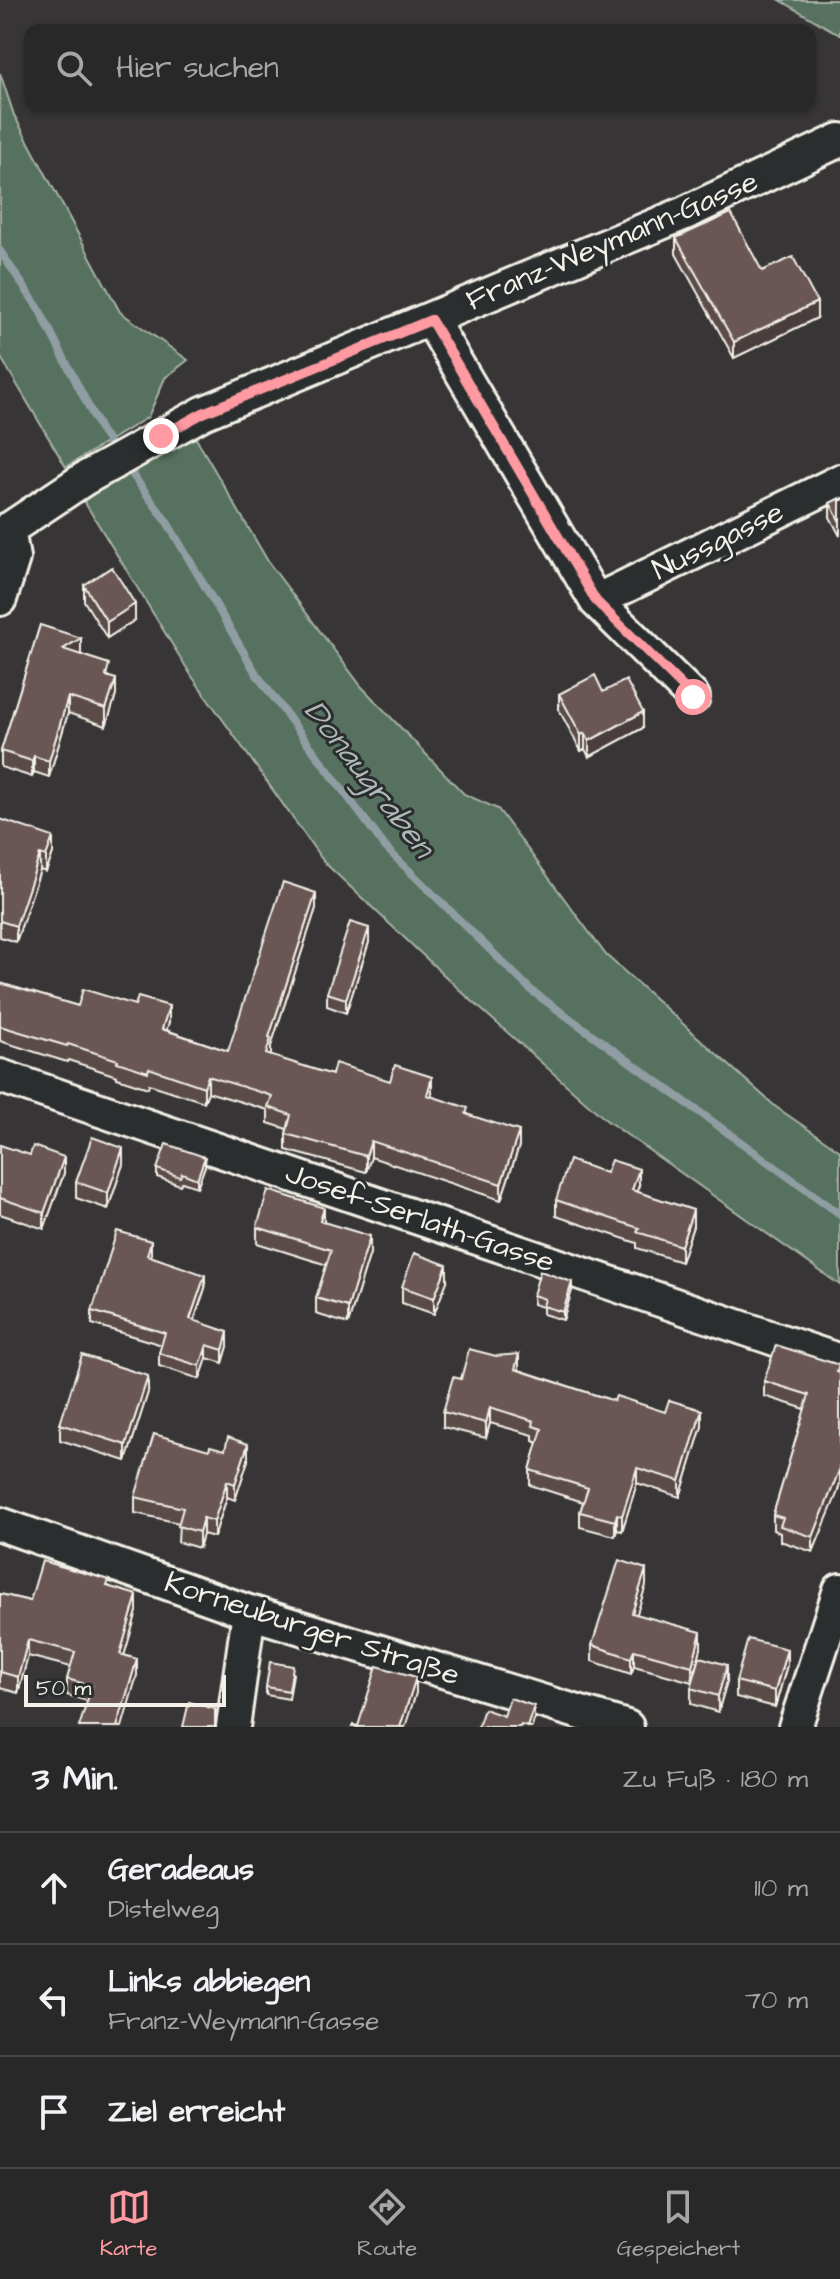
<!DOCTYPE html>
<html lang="de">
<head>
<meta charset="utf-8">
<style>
  :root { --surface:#292828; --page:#353434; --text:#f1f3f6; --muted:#a5a6a8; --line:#454445; --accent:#ff9aa2 }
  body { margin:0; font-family:"Architects Daughter",sans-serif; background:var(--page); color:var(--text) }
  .scale { position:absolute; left:24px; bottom:20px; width:202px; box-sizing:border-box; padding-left:8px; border:4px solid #f4f1e8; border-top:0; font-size:22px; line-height:28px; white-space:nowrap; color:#f4f1e8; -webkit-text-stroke:6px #2a2d2e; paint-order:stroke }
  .stop { position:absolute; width:24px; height:24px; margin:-18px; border:6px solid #ff9aa2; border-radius:50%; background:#fff }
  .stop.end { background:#ff9aa2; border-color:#fff; box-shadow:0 2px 8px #0008 }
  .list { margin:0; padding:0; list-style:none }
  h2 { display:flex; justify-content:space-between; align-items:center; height:104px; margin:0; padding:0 32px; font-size:34px }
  h2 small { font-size:26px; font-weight:400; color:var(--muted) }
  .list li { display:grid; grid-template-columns:52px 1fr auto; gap:24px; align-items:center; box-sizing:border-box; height:112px; padding:0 32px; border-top:2px solid var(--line) }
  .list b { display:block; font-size:30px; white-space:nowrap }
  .list p { margin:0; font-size:26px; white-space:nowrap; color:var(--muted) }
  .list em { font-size:26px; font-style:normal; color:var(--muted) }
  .icon { flex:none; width:44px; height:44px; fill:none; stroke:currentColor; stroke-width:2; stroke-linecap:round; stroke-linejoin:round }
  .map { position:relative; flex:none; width:840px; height:1727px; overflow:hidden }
  .search { position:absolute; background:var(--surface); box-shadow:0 2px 6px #0004; left:24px; right:24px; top:24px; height:88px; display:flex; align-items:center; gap:20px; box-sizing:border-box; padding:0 28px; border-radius:16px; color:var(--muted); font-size:30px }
  .sheet { height:440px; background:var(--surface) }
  nav { display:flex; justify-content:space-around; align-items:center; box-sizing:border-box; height:112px; border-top:2px solid var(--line); background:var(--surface); font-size:22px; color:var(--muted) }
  nav a { display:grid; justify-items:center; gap:4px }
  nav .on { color:var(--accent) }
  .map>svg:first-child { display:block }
  .green { fill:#57715f; stroke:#a6b1a4; stroke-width:2 }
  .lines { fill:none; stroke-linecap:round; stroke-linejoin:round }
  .stream { stroke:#909da2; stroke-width:8 }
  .minor-casing { stroke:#f4f1e8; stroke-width:38 }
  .minor { stroke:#2a2d2e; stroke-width:32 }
  .wall { fill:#5a4b49; stroke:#f4f1e8; stroke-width:2 }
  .shaded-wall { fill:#4a3d3c; stroke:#f4f1e8; stroke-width:2 }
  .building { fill:#695755; stroke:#f4f1e8; stroke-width:2 }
  .route { stroke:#ff9aa2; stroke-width:10 }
  .labels { text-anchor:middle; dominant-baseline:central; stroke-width:6; stroke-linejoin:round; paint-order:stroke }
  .street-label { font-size:30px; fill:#f4f1e8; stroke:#2a2d2e }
  .water-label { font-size:32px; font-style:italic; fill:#b2b9b9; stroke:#2a2d2e }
</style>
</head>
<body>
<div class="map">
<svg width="840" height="1727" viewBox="0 0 840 1727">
  <rect width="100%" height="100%" fill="#373536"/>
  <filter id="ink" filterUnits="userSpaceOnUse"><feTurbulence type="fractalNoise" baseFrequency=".0125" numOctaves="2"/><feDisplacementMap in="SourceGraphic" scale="16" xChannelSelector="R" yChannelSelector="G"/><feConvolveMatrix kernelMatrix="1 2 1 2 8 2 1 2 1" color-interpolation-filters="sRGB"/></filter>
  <g filter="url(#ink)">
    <!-- green -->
    <path class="green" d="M 780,0 L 840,0 L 840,35 Z
      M 0,73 L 14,115 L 120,312 L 188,360 L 165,378 L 148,417 L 66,467 L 0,356 Z
      M 194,435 L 269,563 L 361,686 L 464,794 L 498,809 L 606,955 L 776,1107 L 840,1151 L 840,1285 L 606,1120 L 463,993 L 324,862 L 191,675 L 82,498 Z"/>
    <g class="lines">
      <!-- stream -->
      <path class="stream" d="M 0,251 L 39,309 L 101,431 L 116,452
        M 124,463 L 167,522 L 257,675 L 386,848 L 532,991 L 840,1214"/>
      <!-- minor casing -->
      <g class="minor-casing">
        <path id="minor" d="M 431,320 L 596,601 L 693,697
          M 0,535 L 84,479 L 203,413 L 685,213 L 840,140
          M 0,599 L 13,558 L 8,529
          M 596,601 L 840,481
          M 0,1076 L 840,1361
          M 0,1524 L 249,1612 L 627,1727
          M 233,1727 L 249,1612
          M 795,1727 L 840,1590"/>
      </g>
      <!-- minor -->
      <use href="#minor" class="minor"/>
    </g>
    <!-- wall -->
    <path class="wall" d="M 676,238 L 817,318 L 734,358 L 676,254 Z
      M 840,498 L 840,536 L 830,517 L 830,503 Z
      M 84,585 L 135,620 L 107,638 L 84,601 Z
      M 40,625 L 81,654 L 109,677 L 116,695 L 106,726 L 68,713 L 49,777 L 34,772 L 32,777 L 1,767 L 1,751 Z
      M 603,692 L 643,728 L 589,757 L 585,749 L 581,751 L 559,710 L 559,694 Z
      M 0,819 L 53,853 L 46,872 L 40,870 L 16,942 L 0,937 Z
      M 316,908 L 271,1046 L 270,1056 L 332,1075 L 390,1081 L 432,1093 L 431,1097 L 468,1114 L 519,1146 L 501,1200 L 371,1157 L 366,1172 L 286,1150 L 286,1134 L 287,1129 L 268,1123 L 268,1110 L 208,1092 L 204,1102 L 149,1084 L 148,1088 L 117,1078 L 117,1076 L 68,1060 L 67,1062 L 0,1041 L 0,983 L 78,1006 L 169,1022 L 166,1030 L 228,1051 Z
      M 369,942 L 346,1013 L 327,1006 L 327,993 Z
      M 0,1145 L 64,1173 L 44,1229 L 0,1214 Z
      M 123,1164 L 108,1209 L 76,1198 L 76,1182 Z
      M 205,1166 L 197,1187 L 182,1182 L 180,1185 L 157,1177 L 157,1169 Z
      M 639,1185 L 636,1192 L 693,1226 L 681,1262 L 637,1248 L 637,1243 L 556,1216 L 556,1200 Z
      M 324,1223 L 370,1253 L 348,1324 L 316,1314 L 316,1298 L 327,1265 L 257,1243 L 257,1227 Z
      M 151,1254 L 151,1256 L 205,1288 L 194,1321 L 228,1346 L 223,1363 L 207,1358 L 200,1379 L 159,1366 L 159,1353 L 162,1345 L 92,1324 L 92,1311 Z
      M 447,1281 L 434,1314 L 402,1303 L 402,1287 Z
      M 572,1290 L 563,1320 L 543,1314 L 543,1307 L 533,1304 L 533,1295 Z
      M 519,1370 L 614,1401 L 702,1426 L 680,1497 L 637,1483 L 622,1531 L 617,1530 L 615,1536 L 580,1527 L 580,1512 L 583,1502 L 530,1485 L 530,1470 L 538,1443 L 533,1441 L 533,1435 L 490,1423 L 486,1438 L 443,1427 L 443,1412 L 461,1379 Z
      M 840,1373 L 840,1483 L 813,1552 L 780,1541 L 780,1533 L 773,1530 L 773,1515 L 805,1409 L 764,1396 L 764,1381 Z
      M 148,1392 L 126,1461 L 60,1440 L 60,1424 Z
      M 209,1450 L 248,1460 L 235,1500 L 227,1497 L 214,1537 L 203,1534 L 199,1548 L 178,1542 L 179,1523 L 135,1513 L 135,1497 Z
      M 646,1585 L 636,1614 L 701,1648 L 692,1682 L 634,1666 L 631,1674 L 592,1661 L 592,1645 Z
      M 109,1586 L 137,1611 L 124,1655 L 137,1675 L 87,1701 L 67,1695 L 67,1679 L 71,1667 L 28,1656 L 18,1693 L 0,1688 L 0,1594 L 30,1601 Z
      M 787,1665 L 775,1707 L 736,1697 L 736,1681 Z
      M 293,1674 L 289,1699 L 266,1695 L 266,1687 Z
      M 727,1681 L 718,1712 L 691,1704 L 691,1688 Z"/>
    <!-- shaded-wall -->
    <path class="shaded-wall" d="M 817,302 L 817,318 L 734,358 L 734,342 Z
      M 135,604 L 135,620 L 107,638 L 107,622 Z
      M 81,638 L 81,654 L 63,665 L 63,649 Z
      M 116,679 L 116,695 L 106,726 L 106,709 Z
      M 68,697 L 68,713 L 49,777 L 49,761 Z
      M 643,712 L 643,728 L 589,757 L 589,741 Z
      M 585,733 L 585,749 L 581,751 L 581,735 Z
      M 34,756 L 34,772 L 32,777 L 32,761 Z
      M 53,837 L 53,853 L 46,872 L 46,856 Z
      M 40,854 L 40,870 L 16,942 L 16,926 Z
      M 316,893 L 316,908 L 271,1046 L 271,1054 L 266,1070 L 266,1054 L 269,1037 Z
      M 369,928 L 369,942 L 346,1013 L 346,999 Z
      M 169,1006 L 169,1022 L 162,1045 L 162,1029 Z
      M 208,1076 L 208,1092 L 204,1102 L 204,1087 Z
      M 432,1077 L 432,1093 L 427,1111 L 427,1095 Z
      M 519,1131 L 519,1146 L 501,1200 L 501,1184 Z
      M 371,1141 L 371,1157 L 366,1172 L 366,1156 Z
      M 123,1148 L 123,1164 L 108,1209 L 108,1193 Z
      M 64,1157 L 64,1173 L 44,1229 L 44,1213 Z
      M 205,1157 L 205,1166 L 197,1187 L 197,1179 Z
      M 639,1169 L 639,1185 L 632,1206 L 632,1190 Z
      M 324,1208 L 324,1224 L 320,1221 Z
      M 693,1210 L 693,1226 L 681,1262 L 681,1246 Z
      M 370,1236 L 370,1253 L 348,1324 L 348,1307 Z
      M 151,1241 L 151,1254 L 147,1268 L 147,1255 Z
      M 447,1265 L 447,1281 L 434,1314 L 434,1298 Z
      M 205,1275 L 205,1288 L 190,1332 L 190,1319 Z
      M 572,1282 L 572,1290 L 563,1320 L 563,1312 Z
      M 228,1332 L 228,1346 L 223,1363 L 223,1350 Z
      M 207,1345 L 207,1358 L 200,1379 L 200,1366 Z
      M 519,1354 L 519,1369 L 515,1384 L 515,1369 Z
      M 148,1376 L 148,1392 L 126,1461 L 126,1445 Z
      M 490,1407 L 490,1423 L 486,1438 L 486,1423 Z
      M 702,1410 L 702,1426 L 680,1497 L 680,1481 Z
      M 248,1444 L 248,1460 L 235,1500 L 235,1484 Z
      M 637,1468 L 637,1483 L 622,1531 L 622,1516 Z
      M 840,1468 L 840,1483 L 837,1494 L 813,1552 L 813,1537 Z
      M 227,1481 L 227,1497 L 214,1537 L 214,1521 Z
      M 617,1514 L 617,1530 L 615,1536 L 615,1521 Z
      M 203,1518 L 203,1534 L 199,1548 L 199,1532 Z
      M 646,1569 L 646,1585 L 632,1629 L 632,1613 Z
      M 137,1595 L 137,1611 L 120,1670 L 120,1654 Z
      M 701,1632 L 701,1648 L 692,1682 L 692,1666 Z
      M 28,1640 L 28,1656 L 18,1693 L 18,1677 Z
      M 787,1649 L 787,1665 L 775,1707 L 775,1691 Z
      M 634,1650 L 634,1666 L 631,1674 L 631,1658 Z
      M 137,1659 L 137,1675 L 122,1727 L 117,1727 Z
      M 727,1665 L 727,1681 L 718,1712 L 718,1696 Z
      M 416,1677 L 416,1693 L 405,1727 L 400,1727 Z
      M 534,1706 L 534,1720 L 532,1727 L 527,1727 Z"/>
    <!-- building -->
    <path class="building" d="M 731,213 L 762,271 L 793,257 L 817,302 L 734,342 L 676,238 Z
      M 840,498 L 840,522 L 830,503 Z
      M 112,567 L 135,604 L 107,622 L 84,585 Z
      M 40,625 L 81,638 L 63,649 L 109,664 L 106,676 L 116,679 L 106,709 L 68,697 L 49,761 L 34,756 L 32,761 L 1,751 Z
      M 595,675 L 603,692 L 626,680 L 643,712 L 589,741 L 585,733 L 581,735 L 559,694 Z
      M 0,819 L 53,837 L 46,856 L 40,854 L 16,926 L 0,921 Z
      M 283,882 L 316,893 L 269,1037 L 271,1038 L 266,1054 L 332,1075 L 335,1063 L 390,1081 L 395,1065 L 432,1077 L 427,1095 L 468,1108 L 466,1114 L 519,1131 L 501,1184 L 371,1141 L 366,1156 L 286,1134 L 291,1115 L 268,1107 L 272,1096 L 208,1076 L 204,1087 L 149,1068 L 148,1072 L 117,1062 L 118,1060 L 68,1044 L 67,1046 L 0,1026 L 0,983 L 78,1006 L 83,989 L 135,1005 L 138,997 L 169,1006 L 162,1029 L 228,1051 Z
      M 350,922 L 369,928 L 346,999 L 327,993 Z
      M 92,1137 L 123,1148 L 108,1193 L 76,1182 Z
      M 166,1144 L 205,1157 L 197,1179 L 182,1173 L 180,1177 L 157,1169 Z
      M 0,1145 L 30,1155 L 33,1146 L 64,1157 L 44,1213 L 0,1198 Z
      M 569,1160 L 606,1173 L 611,1160 L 639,1169 L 632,1190 L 693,1210 L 681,1246 L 637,1232 L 639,1228 L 556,1200 Z
      M 268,1190 L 324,1208 L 320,1221 L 370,1236 L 348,1307 L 316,1298 L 331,1250 L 257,1227 Z
      M 117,1231 L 151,1241 L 147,1255 L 205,1275 L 190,1319 L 228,1332 L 223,1350 L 207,1345 L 200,1366 L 159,1353 L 165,1333 L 92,1311 Z
      M 414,1253 L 447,1265 L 434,1298 L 402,1287 Z
      M 540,1271 L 572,1282 L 563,1312 L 543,1306 L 545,1299 L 533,1295 Z
      M 776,1345 L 839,1365 L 837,1372 L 840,1373 L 840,1468 L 813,1537 L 780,1526 L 783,1518 L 773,1515 L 809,1395 L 764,1381 Z
      M 469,1349 L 496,1356 L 519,1354 L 515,1369 L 614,1401 L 616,1396 L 665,1412 L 669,1400 L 702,1410 L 680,1481 L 637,1468 L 622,1516 L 617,1514 L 615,1521 L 580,1512 L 588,1488 L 530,1470 L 542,1429 L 533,1426 L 534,1421 L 490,1407 L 486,1423 L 443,1412 L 453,1377 L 461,1379 Z
      M 82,1355 L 148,1376 L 126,1445 L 60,1424 Z
      M 154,1434 L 209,1450 L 210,1446 L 225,1450 L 228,1437 L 248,1444 L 235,1484 L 227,1481 L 214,1521 L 203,1518 L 199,1532 L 178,1526 L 183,1508 L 135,1497 Z
      M 619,1560 L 646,1569 L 632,1613 L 701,1632 L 692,1666 L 634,1650 L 631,1658 L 592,1645 Z
      M 42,1561 L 109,1580 L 107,1586 L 137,1595 L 120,1654 L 137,1659 L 117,1727 L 79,1727 L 92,1686 L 67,1679 L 75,1652 L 28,1640 L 18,1677 L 0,1672 L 0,1594 L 30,1601 Z
      M 748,1639 L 787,1649 L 775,1691 L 736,1681 Z
      M 700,1657 L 727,1665 L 718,1696 L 691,1688 Z
      M 270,1662 L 293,1666 L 289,1691 L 266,1687 Z
      M 377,1666 L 416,1677 L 400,1727 L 352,1727 L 353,1725 L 358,1726 Z
      M 510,1698 L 534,1706 L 527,1727 L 521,1725 L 520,1727 L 478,1727 L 484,1709 L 504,1716 Z
      M 189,1702 L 215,1709 L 215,1727 L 183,1727 Z"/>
  </g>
  <g class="lines" filter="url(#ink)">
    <!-- route -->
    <path class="route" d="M 161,436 L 203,413 L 431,320 L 596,601 L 693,697"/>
  </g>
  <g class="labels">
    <!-- street labels -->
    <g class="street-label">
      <text transform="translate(612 241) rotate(-23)">Franz-Weymann-Gasse</text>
      <text transform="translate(718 541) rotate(-26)">Nussgasse</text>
      <text transform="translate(420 1218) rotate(19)">Josef-Serlath-Gasse</text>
      <text transform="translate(312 1629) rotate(18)">Korneuburger Straße</text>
    </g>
    <!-- water labels -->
    <g class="water-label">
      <text transform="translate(369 779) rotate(52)">Donaugraben</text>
    </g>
  </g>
</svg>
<div class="scale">50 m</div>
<div class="stop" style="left:693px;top:697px"></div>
<div class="stop end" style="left:161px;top:436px"></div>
<div class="search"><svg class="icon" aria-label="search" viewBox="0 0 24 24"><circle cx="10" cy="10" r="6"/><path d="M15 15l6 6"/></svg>Hier suchen</div>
</div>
<section class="sheet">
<h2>3 Min.<small>Zu Fuß · 180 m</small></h2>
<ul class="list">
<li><svg class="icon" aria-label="ahead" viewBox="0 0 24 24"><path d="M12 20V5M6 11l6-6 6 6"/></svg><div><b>Geradeaus</b><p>Distelweg</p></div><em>110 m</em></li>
<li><svg class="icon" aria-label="left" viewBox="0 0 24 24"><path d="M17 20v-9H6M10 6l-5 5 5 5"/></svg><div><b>Links abbiegen</b><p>Franz-Weymann-Gasse</p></div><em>70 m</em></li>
<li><svg class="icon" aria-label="arrive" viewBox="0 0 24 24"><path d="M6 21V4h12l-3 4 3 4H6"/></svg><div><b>Ziel erreicht</b></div></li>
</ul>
</section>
<nav>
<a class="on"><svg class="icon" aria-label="map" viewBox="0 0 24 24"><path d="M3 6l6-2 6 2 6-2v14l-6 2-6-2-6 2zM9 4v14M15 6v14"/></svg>Karte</a>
<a><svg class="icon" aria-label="directions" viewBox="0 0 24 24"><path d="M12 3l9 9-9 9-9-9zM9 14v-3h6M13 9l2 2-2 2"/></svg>Route</a>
<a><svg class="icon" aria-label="saved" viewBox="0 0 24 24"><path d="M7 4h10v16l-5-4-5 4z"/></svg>Gespeichert</a>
</nav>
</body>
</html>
